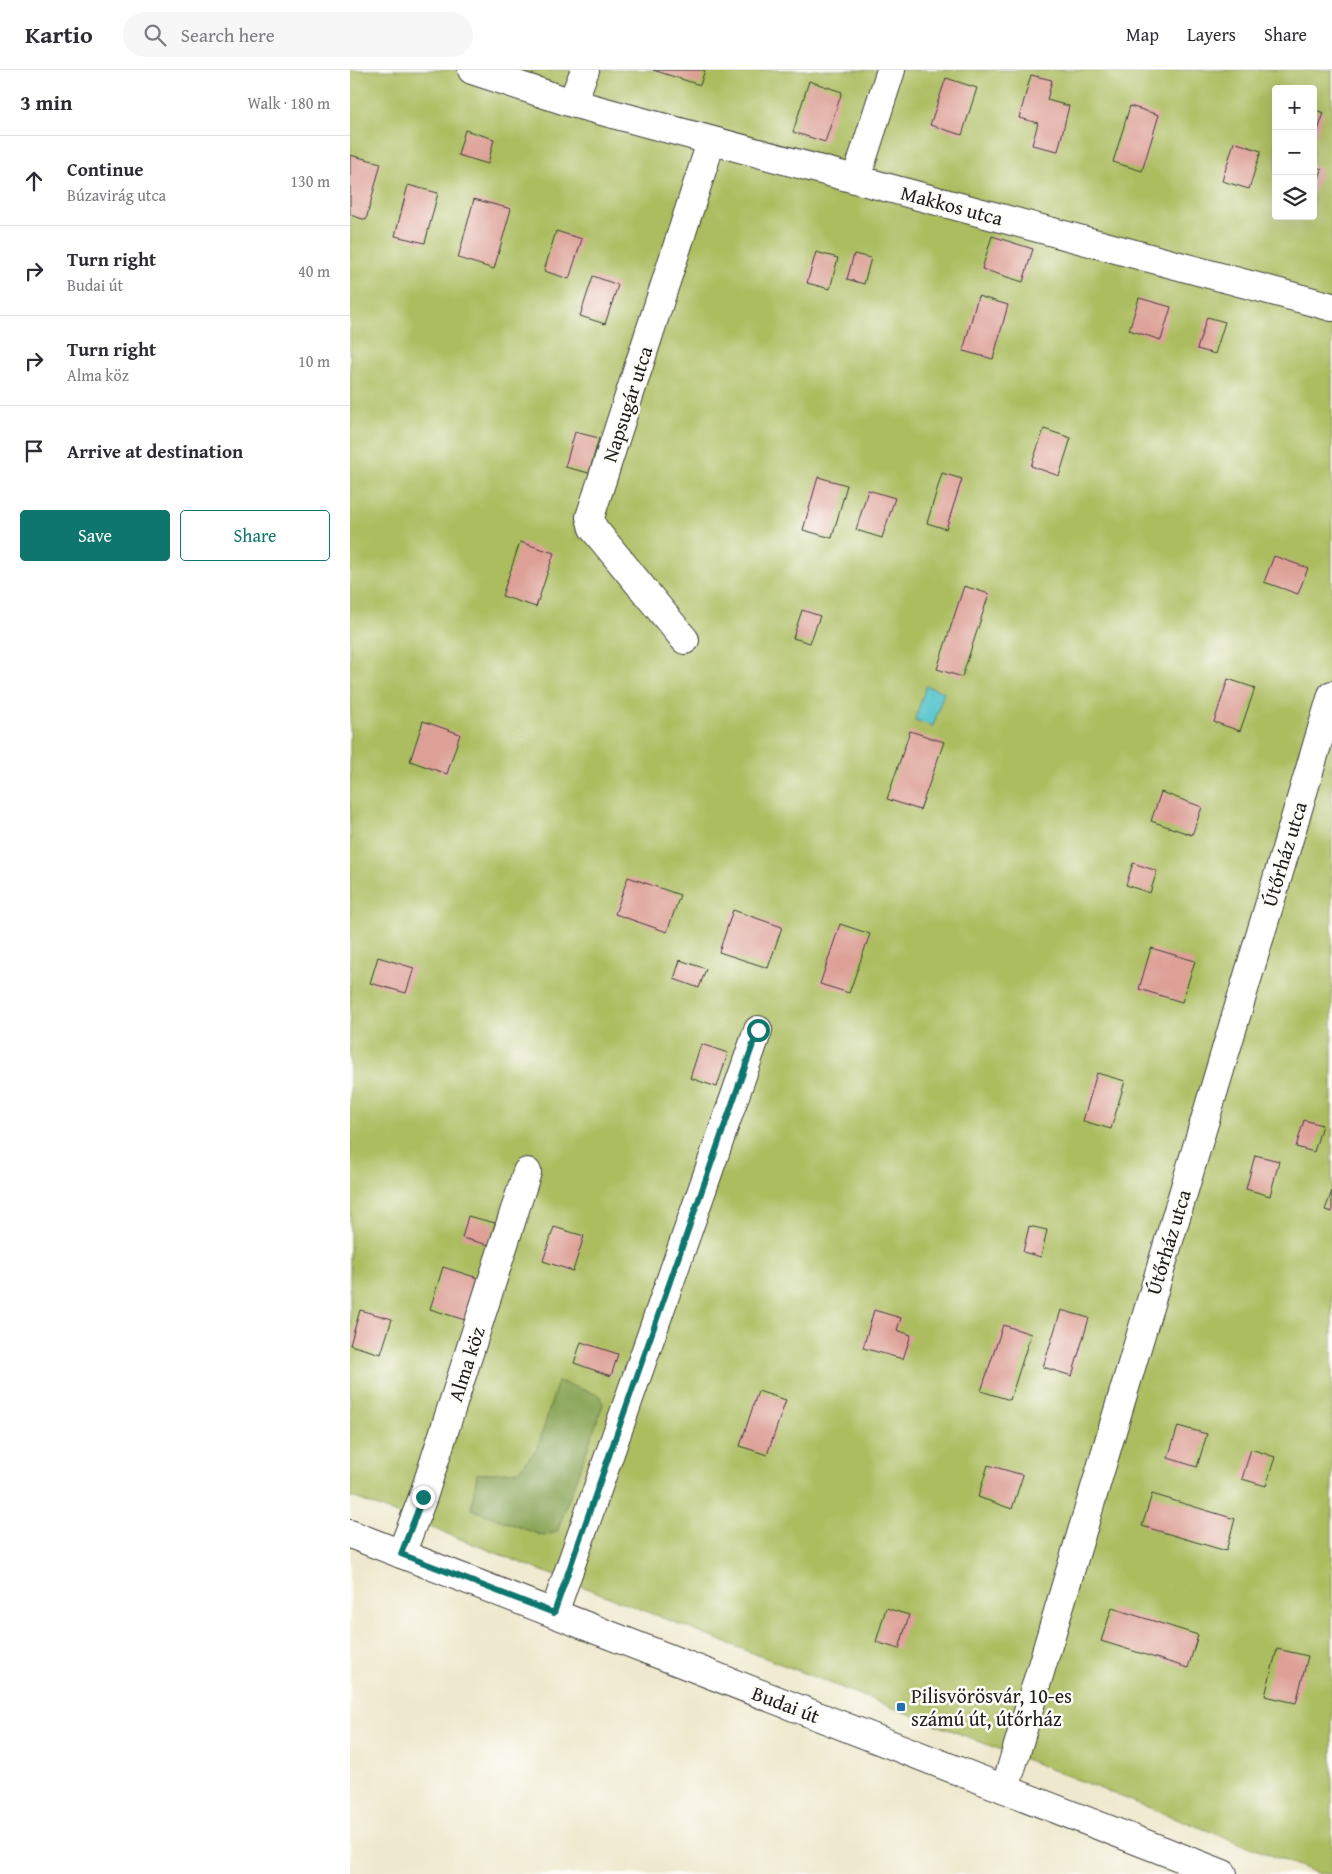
<!DOCTYPE html>
<html lang="en">
<head>
<meta charset="utf-8">
<style>
  :root { --surface:#fff; --page:#f7f7f7; --text:#2b2b33; --muted:#7c7c81; --line:#e1e1e2; --accent:#0f766e }
  body { margin:0; font-family:"Gentium Book Plus",serif; background:var(--page); color:var(--text) }
  .controls { position:absolute; right:15px; top:15px; display:grid; overflow:hidden; border-radius:5px; box-shadow:0 5px 20px #0002 }
  .controls button { width:45px; height:45px; display:grid; place-items:center; padding:0; border:0; border-bottom:1px solid var(--line); background:var(--surface); color:var(--text); font:25px sans-serif }
  .stop { position:absolute; width:15px; height:15px; margin:-11px; border:4px solid #0f766e; border-radius:50%; background:#fff }
  .stop.end { background:#0f766e; border-color:#fff; box-shadow:0 1px 5px #0008 }
  .list { margin:0; padding:0; list-style:none }
  h2 { display:flex; justify-content:space-between; align-items:center; height:65px; margin:0; padding:0 20px; font-size:21px }
  h2 small { font-size:16px; font-weight:400; color:var(--muted) }
  .list li { display:grid; grid-template-columns:32px 1fr auto; gap:15px; align-items:center; box-sizing:border-box; height:90px; padding:0 20px; border-top:1px solid var(--line) }
  .list b { display:block; font-size:19px; white-space:nowrap }
  .list p { margin:0; font-size:16px; white-space:nowrap; color:var(--muted) }
  .list em { font-size:16px; font-style:normal; color:var(--muted) }
  .actions { display:flex; gap:10px; padding:15px 20px }
  .actions a { flex:1; padding:11px 0; border:1px solid var(--accent); border-radius:5px; text-align:center; font-size:18px; color:var(--accent) }
  .actions .main { background:var(--accent); color:#fff }
  .icon { flex:none; width:28px; height:28px; fill:none; stroke:currentColor; stroke-width:2; stroke-linecap:round; stroke-linejoin:round }
  .map { position:relative; flex:none; width:982px; height:1804px; overflow:hidden }
  header { display:flex; align-items:center; gap:30px; box-sizing:border-box; height:70px; padding:0 25px; background:var(--surface); border-bottom:1px solid var(--line) }
  header strong { font-size:24px }
  nav { display:flex; gap:28px; margin-inline-start:auto; font-size:18px }
  .search { width:350px; height:45px; background:var(--page); display:flex; align-items:center; gap:12px; box-sizing:border-box; padding:0 18px; border-radius:28px; color:var(--muted); font-size:19px }
  main { display:flex }
  aside { flex:1; background:var(--surface) }
  .map>svg:first-child { display:block }
  .green { fill:#acbd60; stroke:#646c3e; fill-rule:evenodd }
  .forest { fill:#89a456; stroke:#526039 }
  .water { fill:#57c5cd; stroke:#3a7074 }
  .building { fill:#dda097 }
  .lines { fill:none; stroke-linecap:round; stroke-linejoin:round }
  .minor-casing { stroke:#3c3b37; stroke-width:30 }
  .major-casing { stroke:#3c3b37; stroke-width:30 }
  .minor { stroke:#fff; stroke-width:28 }
  .major { stroke:#fff; stroke-width:28 }
  .route { stroke:#0f766e; stroke-width:6 }
  .poi-dot { fill:#1f6fb2; stroke:#fdfcf7; stroke-width:2 }
  .labels { text-anchor:middle; dominant-baseline:central; stroke-width:5; stroke-linejoin:round; paint-order:stroke }
  .street-label { font-size:20px; fill:#1c1c1c; stroke:#fdfcf7 }
  .poi-label { font-size:20px; fill:#1c1c1c; stroke:#fdfcf7; text-anchor:start }
</style>
</head>
<body>
<header>
<strong>Kartio</strong>
<div class="search"><svg class="icon" aria-label="search" viewBox="0 0 24 24"><circle cx="10" cy="10" r="6"/><path d="M15 15l6 6"/></svg>Search here</div>
<nav><a>Map</a><a>Layers</a><a>Share</a></nav>
</header>
<main>
<aside>
<h2>3 min<small>Walk · 180 m</small></h2>
<ul class="list">
<li><svg class="icon" aria-label="ahead" viewBox="0 0 24 24"><path d="M12 20V5M6 11l6-6 6 6"/></svg><div><b>Continue</b><p>Búzavirág utca</p></div><em>130 m</em></li>
<li><svg class="icon" aria-label="right" viewBox="0 0 24 24"><path d="M7 20v-9h11M14 6l5 5-5 5"/></svg><div><b>Turn right</b><p>Budai út</p></div><em>40 m</em></li>
<li><svg class="icon" aria-label="right" viewBox="0 0 24 24"><path d="M7 20v-9h11M14 6l5 5-5 5"/></svg><div><b>Turn right</b><p>Alma köz</p></div><em>10 m</em></li>
<li><svg class="icon" aria-label="arrive" viewBox="0 0 24 24"><path d="M6 21V4h12l-3 4 3 4H6"/></svg><div><b>Arrive at destination</b></div></li>
</ul>
<div class="actions"><a class="main">Save</a><a>Share</a></div>
</aside>
<div class="map">
<svg width="982" height="1804" viewBox="0 0 982 1804">
  <rect width="100%" height="100%" fill="#fdfcf7"/>
  <filter id="ink" filterUnits="userSpaceOnUse"><feTurbulence type="fractalNoise" baseFrequency=".02" numOctaves="2"/><feDisplacementMap in="SourceGraphic" scale="10" xChannelSelector="R" yChannelSelector="G"/><feConvolveMatrix kernelMatrix="1 2 1 2 8 2 1 2 1" color-interpolation-filters="sRGB"/></filter>
  <filter id="wash" filterUnits="userSpaceOnUse"><feTurbulence type="fractalNoise" baseFrequency=".0096" numOctaves="4" result="noise"/><feDisplacementMap in="SourceGraphic" scale="20" xChannelSelector="R" yChannelSelector="G"/><feGaussianBlur stdDeviation="1.12" result="paint"/><feColorMatrix in="noise" values="0 0 0 0 0 0 0 0 0 0 0 0 0 0 0 0 0 1.4 0 .05"/><feComposite in="paint" operator="in"/></filter>
  <g filter="url(#wash)">
    <rect width="100%" height="100%" fill="#eee9ce"/>
    <!-- green -->
    <path class="green" d="M 0,0 L 982,0 L 982,1804 L 969,1804 L 0,1426 ZM 926,19 L 963,19 L 963,146 L 926,146 Z"/>
    <!-- forest -->
    <path class="forest" d="M 208,1311 L 251,1326 L 253,1335 L 207,1462 L 193,1466 L 121,1439 L 127,1404 L 168,1401 L 187,1379 Z"/>
    <!-- water -->
    <path class="water" d="M 576,616 L 594,622 L 583,656 L 565,650 Z"/>
    <g id="blocks">
      <!-- building -->
      <path class="building" d="M 303,0 L 355,0 L 350,15 Z
        M 681,5 L 702,10 L 697,30 L 719,36 L 708,81 L 682,75 L 688,53 L 669,48 Z
        M 596,8 L 627,18 L 612,65 L 580,55 Z
        M 459,11 L 492,22 L 475,72 L 443,62 Z
        M 780,36 L 809,45 L 792,101 L 763,92 Z
        M 963,39 L 974,43 L 965,69 L 963,69 Z
        M 115,60 L 144,69 L 138,94 L 108,85 Z
        M 884,72 L 911,81 L 899,119 L 872,111 Z
        M 0,85 L 31,93 L 16,150 L 0,145 Z
        M 963,96 L 972,99 L 964,124 L 963,124 Z
        M 58,115 L 88,123 L 75,173 L 45,166 Z
        M 124,129 L 161,139 L 144,199 L 108,188 Z
        M 206,161 L 232,169 L 219,209 L 194,201 Z
        M 642,166 L 683,179 L 673,212 L 632,199 Z
        M 466,182 L 488,188 L 480,219 L 457,213 Z
        M 504,184 L 521,188 L 514,214 L 497,209 Z
        M 243,206 L 268,215 L 255,254 L 230,246 Z
        M 628,226 L 658,235 L 643,289 L 613,281 Z
        M 789,228 L 821,237 L 811,270 L 779,260 Z
        M 857,247 L 875,252 L 865,284 L 847,279 Z
        M 694,359 L 721,368 L 709,406 L 681,396 Z
        M 225,362 L 249,368 L 239,403 L 215,397 Z
        M 592,403 L 612,409 L 596,459 L 577,453 Z
        M 468,407 L 497,415 L 482,468 L 453,460 Z
        M 518,420 L 545,428 L 532,468 L 506,460 Z
        M 170,472 L 204,483 L 186,537 L 152,526 Z
        M 924,486 L 958,498 L 948,524 L 914,512 Z
        M 614,516 L 639,524 L 612,607 L 587,599 Z
        M 452,540 L 470,546 L 460,573 L 443,568 Z
        M 878,609 L 905,618 L 890,661 L 864,652 Z
        M 73,651 L 110,664 L 97,704 L 60,691 Z
        M 560,661 L 594,672 L 570,740 L 537,729 Z
        M 811,722 L 852,737 L 842,765 L 801,751 Z
        M 783,793 L 807,801 L 800,823 L 776,815 Z
        M 278,807 L 330,825 L 317,862 L 265,844 Z
        M 383,840 L 432,857 L 418,898 L 369,882 Z
        M 490,854 L 520,864 L 499,923 L 470,914 Z
        M 801,878 L 845,891 L 832,932 L 789,919 Z
        M 28,887 L 64,898 L 56,923 L 20,913 Z
        M 330,890 L 356,899 L 349,918 L 324,909 Z
        M 351,974 L 378,983 L 367,1017 L 340,1008 Z
        M 747,1003 L 775,1011 L 761,1059 L 733,1051 Z
        M 954,1050 L 972,1055 L 964,1082 L 946,1077 Z
        M 905,1085 L 929,1091 L 920,1126 L 896,1119 Z
        M 982,1121 L 982,1142 L 975,1140 Z
        M 118,1146 L 145,1153 L 139,1175 L 112,1168 Z
        M 679,1156 L 697,1160 L 691,1187 L 673,1182 Z
        M 204,1157 L 234,1166 L 223,1201 L 193,1191 Z
        M 93,1197 L 128,1208 L 115,1250 L 80,1239 Z
        M 10,1240 L 42,1249 L 31,1284 L 0,1275 Z
        M 524,1240 L 551,1248 L 547,1260 L 561,1265 L 553,1289 L 513,1278 Z
        M 711,1240 L 739,1248 L 722,1306 L 693,1297 Z
        M 653,1255 L 681,1264 L 660,1330 L 631,1321 Z
        M 231,1272 L 268,1284 L 261,1306 L 224,1293 Z
        M 408,1321 L 436,1330 L 417,1385 L 390,1376 Z
        M 828,1356 L 857,1364 L 847,1397 L 818,1388 Z
        M 901,1379 L 925,1387 L 916,1416 L 892,1409 Z
        M 638,1395 L 673,1405 L 662,1439 L 628,1427 Z
        M 802,1424 L 885,1449 L 876,1481 L 792,1456 Z
        M 536,1538 L 559,1545 L 549,1579 L 526,1572 Z
        M 762,1538 L 848,1565 L 838,1598 L 751,1571 Z
        M 927,1579 L 958,1586 L 946,1633 L 915,1626 Z"/>
    </g>
  </g>
  <g filter="url(#ink)">
    <use href="#blocks" fill-opacity="0" stroke="#3c3b37" stroke-width="1"/>
    <g class="lines">
      <!-- minor casing -->
      <g class="minor-casing">
        <path id="minor" d="M 122,0 L 222,33 L 235,0
          M 222,33 L 982,237
          M 506,109 L 541,0
          M 335,570 L 243,458 L 240,447 L 361,72
          M 51,1484 L 73,1427 L 177,1102
          M 204,1543 L 408,960
          M 655,1719 L 982,625"/>
      </g>
      <!-- major casing -->
      <g class="major-casing">
        <path id="major" d="M 0,1464 L 873,1804"/>
      </g>
      <!-- minor -->
      <use href="#minor" class="minor"/>
      <!-- major -->
      <use href="#major" class="major"/>
    </g>
  </g>
  <g class="lines" filter="url(#ink)">
    <!-- route -->
    <path class="route" d="M 73,1427 L 51,1484 L 204,1543 L 408,960"/>
  </g>
  <!-- markers -->
  <rect class="poi-dot" x="546" y="1632" width="10" height="10" rx="2.5"/>
  <g class="labels">
    <!-- street labels -->
    <g class="street-label">
      <text transform="translate(602 135) rotate(15)">Makkos utca</text>
      <text transform="translate(277 334) rotate(-72)">Napsugár utca</text>
      <text transform="translate(934 784) rotate(-73)">Útőrház utca</text>
      <text transform="translate(818 1172) rotate(-73)">Útőrház utca</text>
      <text transform="translate(116 1294) rotate(-72)">Alma köz</text>
      <text transform="translate(436 1634) rotate(21)">Budai út</text>
    </g>
    <!-- poi labels -->
    <g class="poi-label">
      <text x="561" y="1625">Pilisvörösvár, 10-es<tspan x="561" dy="23">számú út, útőrház</tspan></text>
    </g>
  </g>
</svg>
<div class="controls">
<button>+</button>
<button>−</button>
<button><svg class="icon" aria-label="layers" viewBox="0 0 24 24"><path d="M12 4l9 5-9 5-9-5zM3 14l9 5 9-5"/></svg></button>
</div>
<div class="stop" style="left:408px;top:960px"></div>
<div class="stop end" style="left:73px;top:1427px"></div>
</div>
</main>
</body>
</html>
